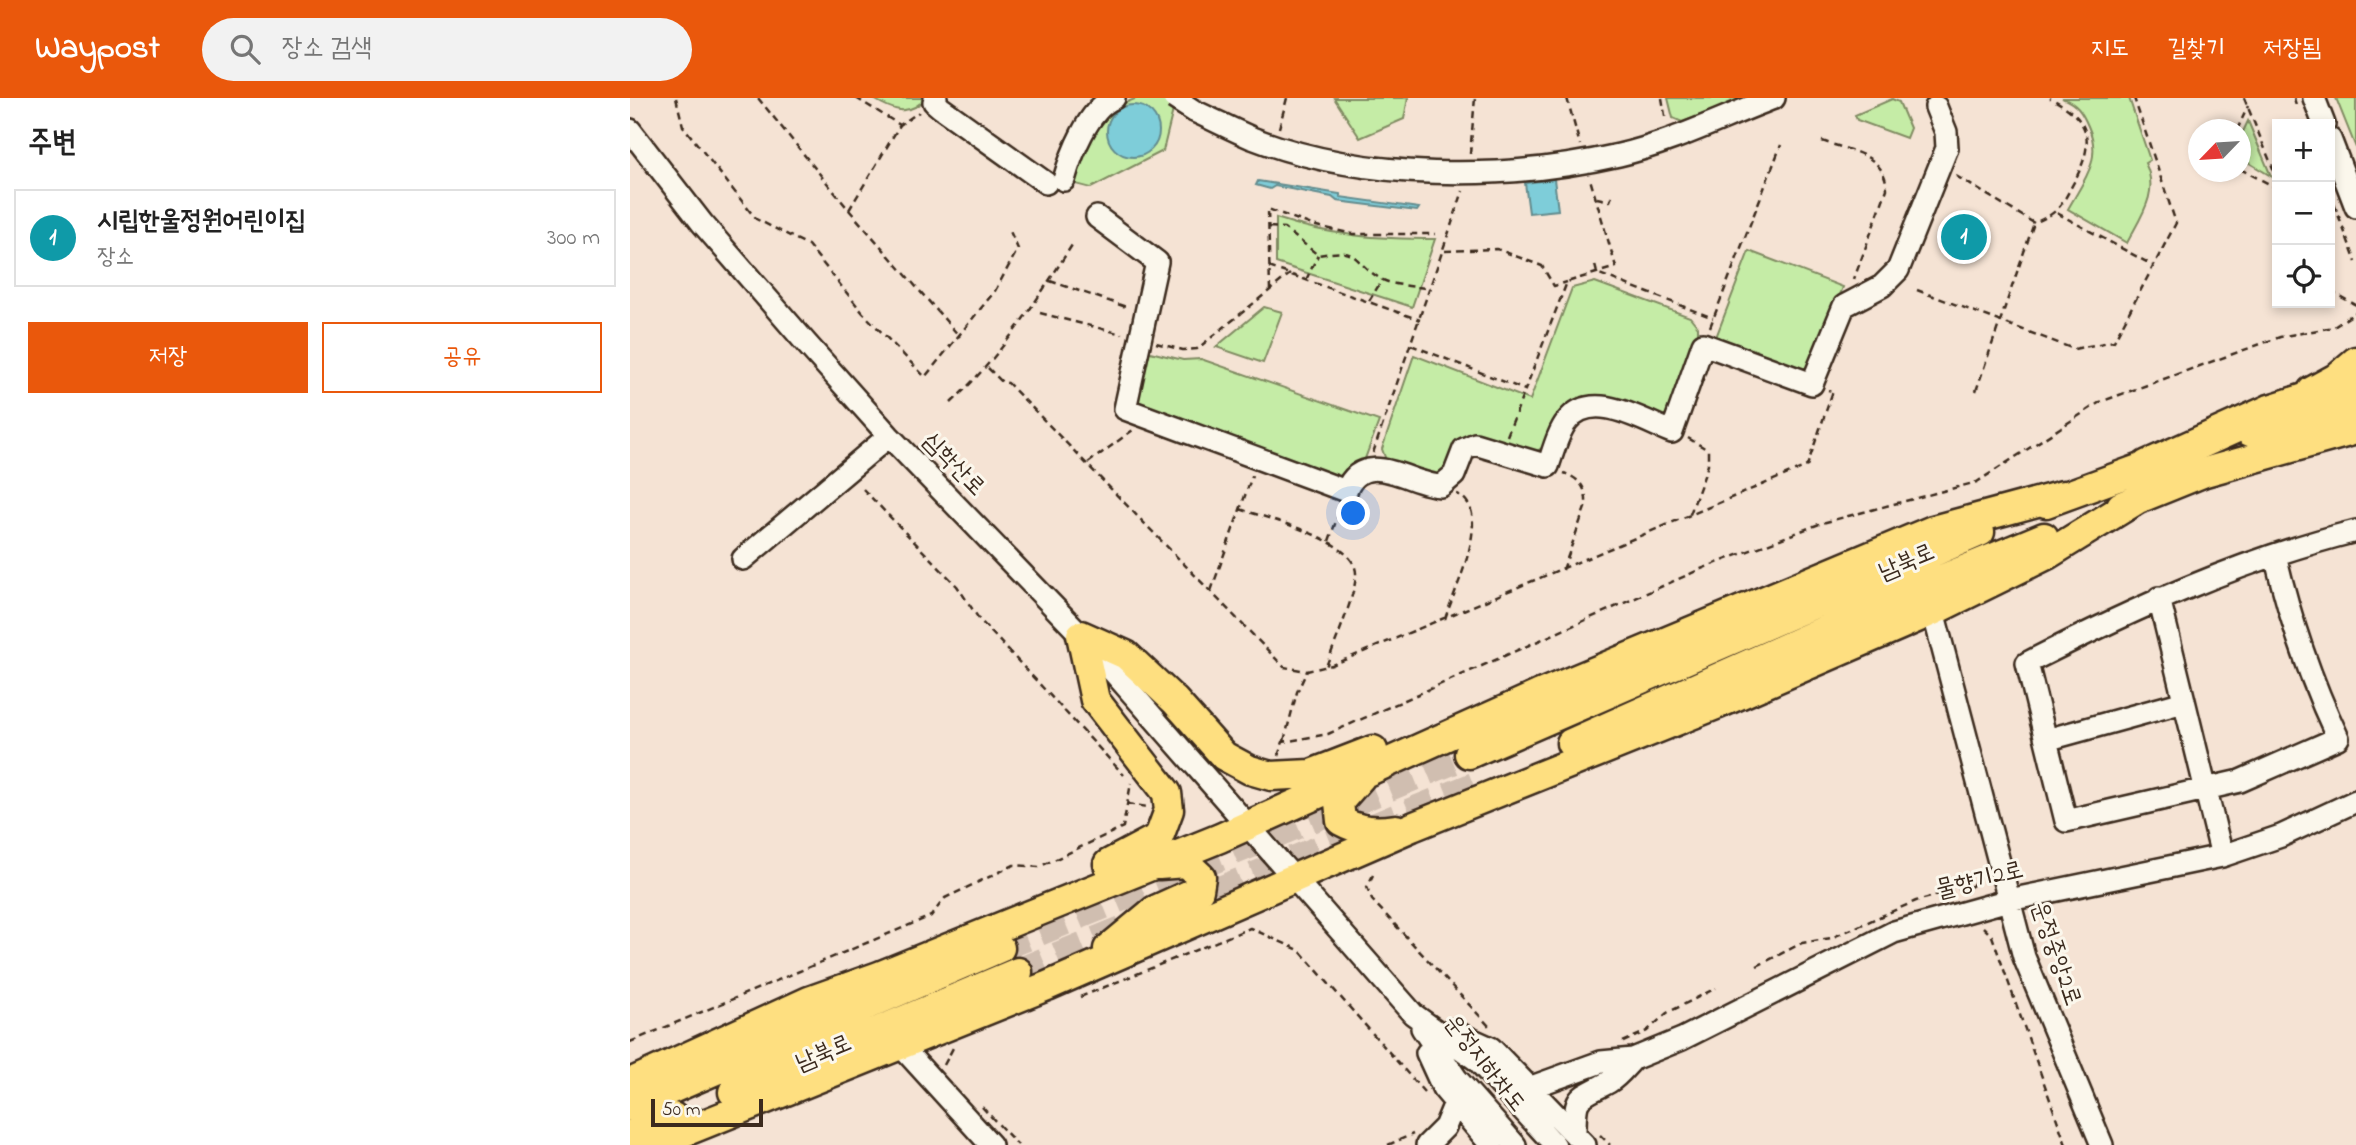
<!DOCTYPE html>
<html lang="ko">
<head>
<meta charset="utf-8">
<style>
  :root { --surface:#fff; --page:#f2f2f2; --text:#222; --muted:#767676; --line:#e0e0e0; --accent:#ea580c }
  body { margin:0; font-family:"Indie Flower","Poor Story",sans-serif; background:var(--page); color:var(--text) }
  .controls { position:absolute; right:21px; top:21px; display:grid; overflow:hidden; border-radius:0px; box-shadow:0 4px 10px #0003 }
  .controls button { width:63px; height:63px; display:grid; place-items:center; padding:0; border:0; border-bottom:2px solid var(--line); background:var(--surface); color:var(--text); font:35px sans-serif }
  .compass { position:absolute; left:1558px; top:21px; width:63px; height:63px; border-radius:50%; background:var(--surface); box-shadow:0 4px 10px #0003; rotate:245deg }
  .scale { position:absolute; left:21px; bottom:18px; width:112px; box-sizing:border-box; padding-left:7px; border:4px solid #3b2a1e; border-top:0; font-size:19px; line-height:24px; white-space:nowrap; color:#3b2a1e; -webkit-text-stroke:5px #fbf7ec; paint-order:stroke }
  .you { position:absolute; left:724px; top:416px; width:24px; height:24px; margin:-18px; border:5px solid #fff; border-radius:50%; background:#1a73e8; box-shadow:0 0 0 10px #1a73e833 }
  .badge { display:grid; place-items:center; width:46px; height:46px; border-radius:50%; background:var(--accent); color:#fff; font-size:23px; font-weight:700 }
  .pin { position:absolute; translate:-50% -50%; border:4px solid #fff; box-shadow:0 2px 7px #0006 }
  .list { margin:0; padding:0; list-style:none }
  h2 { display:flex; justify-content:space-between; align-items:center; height:91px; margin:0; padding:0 28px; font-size:30px }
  h2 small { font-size:23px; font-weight:400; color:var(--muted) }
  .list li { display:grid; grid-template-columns:46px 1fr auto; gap:21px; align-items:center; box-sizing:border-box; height:98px; margin:0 14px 14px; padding:0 14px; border:2px solid var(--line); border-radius:0px }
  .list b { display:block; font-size:26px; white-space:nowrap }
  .list p { margin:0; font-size:23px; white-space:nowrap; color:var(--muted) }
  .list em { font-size:23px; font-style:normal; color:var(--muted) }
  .actions { display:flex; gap:14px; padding:21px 28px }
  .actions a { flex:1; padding:16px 0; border:2px solid var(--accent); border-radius:0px; text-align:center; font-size:24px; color:var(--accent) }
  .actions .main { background:var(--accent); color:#fff }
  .icon { flex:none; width:38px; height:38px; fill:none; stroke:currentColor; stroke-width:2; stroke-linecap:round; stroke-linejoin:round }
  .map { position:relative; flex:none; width:1726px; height:1047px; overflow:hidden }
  header { display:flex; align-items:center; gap:42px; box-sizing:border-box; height:98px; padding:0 35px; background:var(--accent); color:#fff }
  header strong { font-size:33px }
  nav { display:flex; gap:38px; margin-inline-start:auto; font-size:24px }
  .search { width:490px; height:63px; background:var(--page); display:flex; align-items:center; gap:18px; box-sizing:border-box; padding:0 24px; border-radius:38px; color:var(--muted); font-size:26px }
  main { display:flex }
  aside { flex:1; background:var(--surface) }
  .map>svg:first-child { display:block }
  .green { fill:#c5eca6; stroke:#808b62; stroke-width:2 }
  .water { fill:#7ecdd9; stroke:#638c8e; stroke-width:2 }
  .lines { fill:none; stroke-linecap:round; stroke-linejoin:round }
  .major-tunnel { stroke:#d0beb0; stroke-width:28; stroke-dasharray:28 14; stroke-linecap:butt }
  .minor-casing { stroke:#3b2a1e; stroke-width:26 }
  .major-casing { stroke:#3b2a1e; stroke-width:33 }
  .highway-casing { stroke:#3b2a1e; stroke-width:37 }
  .path { stroke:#3b2a1e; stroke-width:2.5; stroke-dasharray:7 5; stroke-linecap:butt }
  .minor { stroke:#fbf7ec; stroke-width:21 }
  .major { stroke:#fedf80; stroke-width:28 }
  .highway { stroke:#fedf80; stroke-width:32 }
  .minor-bridge-casing { stroke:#3b2a1e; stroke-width:26; stroke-linecap:butt }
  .minor-bridge { stroke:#fbf7ec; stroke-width:21 }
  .labels { text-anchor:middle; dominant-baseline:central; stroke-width:6; stroke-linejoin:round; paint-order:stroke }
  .street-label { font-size:24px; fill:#3b2a1e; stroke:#fbf7ec }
</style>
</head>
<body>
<header>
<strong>Waypost</strong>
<div class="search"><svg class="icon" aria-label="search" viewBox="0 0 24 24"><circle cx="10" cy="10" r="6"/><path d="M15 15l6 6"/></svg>장소 검색</div>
<nav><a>지도</a><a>길찾기</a><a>저장됨</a></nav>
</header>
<main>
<aside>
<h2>주변<small></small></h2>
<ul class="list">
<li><span class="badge" style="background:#0f9aa8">1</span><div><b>시립한울정원어린이집</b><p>장소</p></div><em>300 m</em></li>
</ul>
<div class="actions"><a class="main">저장</a><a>공유</a></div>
</aside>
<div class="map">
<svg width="1726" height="1047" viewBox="0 0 1726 1047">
  <rect width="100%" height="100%" fill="#f5e3d4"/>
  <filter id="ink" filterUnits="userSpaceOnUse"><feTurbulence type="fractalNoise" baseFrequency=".0143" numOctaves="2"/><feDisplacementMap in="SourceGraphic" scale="14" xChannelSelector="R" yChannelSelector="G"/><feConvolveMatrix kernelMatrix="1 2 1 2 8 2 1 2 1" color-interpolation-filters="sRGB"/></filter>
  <g filter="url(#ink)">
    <!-- green -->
    <path class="green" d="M 242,0 L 296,0 C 278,20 262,12 242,0 Z
      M 507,0 L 550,0 L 544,8 L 533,53 L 461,90 L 442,85 L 450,57 L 480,11 Z
      M 704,0 L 778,0 L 774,21 L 730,40 Z
      M 1038,0 L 1118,0 L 1052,24 L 1043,20 Z
      M 1432,0 L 1499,0 L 1520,62 L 1515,65 C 1530,94 1511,118 1497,145 L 1438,111 C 1454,82 1473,61 1458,28 C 1452,14 1447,6 1432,0 Z
      M 1706,0 L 1726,0 L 1726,50 Z
      M 1262,1 L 1269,4 L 1280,30 L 1276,40 L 1227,22 L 1225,17 Z
      M 1618,23 L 1641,78 L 1611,60 L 1611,38 Z
      M 646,120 C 699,138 749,141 805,141 L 782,209 L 646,165 Z
      M 1119,153 L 1213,189 L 1178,278 L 1085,242 Z
      M 965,184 L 1060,219 L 1068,229 L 1068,237 L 1036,321 L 975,298 C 926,296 932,345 904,354 L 851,337 L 810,378 L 798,378 L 756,362 L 752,351 L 784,257 L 900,302 L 942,190 Z
      M 634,209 L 652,214 L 633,265 L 586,249 Z
      M 516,253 L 553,262 L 571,261 L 749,323 L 733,366 L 708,380 L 504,305 Z"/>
    <!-- water -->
    <path class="water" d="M477 33a26 26 0 1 1 52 0a26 26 0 1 1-52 0Z
      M 924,81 L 928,112 L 899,115 L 895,85 Z
      M 628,83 L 710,96 L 710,99 L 789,110 L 787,113 L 707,103 L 702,99 L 645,88 L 640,91 L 626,87 Z"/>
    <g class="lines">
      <!-- major-tunnel -->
      <path class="major-tunnel" d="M 546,810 L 856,683
        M 370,850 L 839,656
        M 388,874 L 502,828"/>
      <!-- minor casing -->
      <g class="minor-casing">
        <path id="minor" d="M 306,0 L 304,4 L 311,10 L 416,85
          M 1684,0 L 1694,26
          M 564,13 C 584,22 603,32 622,40 C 733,83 875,83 989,57 C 1042,45 1093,19 1144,0
          M 0,32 L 72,125 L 176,245 L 259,338 L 451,537 L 783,916 L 848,963 L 925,1047
          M 1700,41 L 1726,109
          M 434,82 C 441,57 458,11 484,0
          M 467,119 L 527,164 L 495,311 L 716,393 C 734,348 781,387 811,388 L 824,377 L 834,351 L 845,346 L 918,368 C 923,354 928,334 937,323 C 962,290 1013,323 1042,334 L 1073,246 L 1182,286 L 1214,208 L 1252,188 L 1268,172 L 1317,50 L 1316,34 L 1306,9
          M 1645,457 C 1660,521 1680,581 1708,640 L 1610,683 L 1436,723 L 1397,565 C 1503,511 1610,462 1726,433
          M 113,461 L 259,338
          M 1529,500 L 1592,758
          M 1303,513 L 1394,859 L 1472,1047
          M 1416,642 L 1554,604
          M 792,930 L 826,980 L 885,1047
          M 821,932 L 861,950 L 955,1047
          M 270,947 L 361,1047
          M 797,955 L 813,990 L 861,1047
          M 1003,961 L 1052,941 L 1264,834 L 1379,802 L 1592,758 L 1651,738 L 1726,703
          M 899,990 L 971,964 L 1003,961 C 996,968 988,979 979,984 C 946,1002 945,996 945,1037
          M 797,1047 L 815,1029 L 825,1005"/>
      </g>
      <!-- major casing -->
      <g class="major-casing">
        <path id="major" d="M 1682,293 L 1706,280 L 1726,263
          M 1620,334 L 1726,306
          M 1416,405 L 1539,360
          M 1491,408 L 1575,374 L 1726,332
          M 451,537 L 465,602 L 537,695 L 539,712 L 529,739 L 478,766
          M 451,537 L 496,557 L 545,603 L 594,658 L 620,672 L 641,678 L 681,676 L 743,652
          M 941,645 L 1278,495 L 1414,439
          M 839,656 L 1350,434
          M 731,679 L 709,704 L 711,723 C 729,733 746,734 766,731
          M 478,851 L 525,812 L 569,792 L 571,779 L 556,765 L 529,767
          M 0,985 L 179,903 L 249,878 L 590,740 L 908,597 L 1303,432 L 1433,397
          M 103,994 L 388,874
          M 0,1009 L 370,850
          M 0,1037 L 43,1019
          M 22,1047 L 417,888 L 782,729 L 1086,607 L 1303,513 L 1417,457 L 1508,401"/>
      </g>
      <!-- highway casing -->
      <g class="highway-casing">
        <path id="highway" d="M 1518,368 L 1640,313 L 1726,286"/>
      </g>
      <!-- path -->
      <path class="path" d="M 46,0 L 53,28 L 126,121 L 178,147 L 233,215 L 295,279 L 365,193 L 388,151 L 379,131
        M 128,0 L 219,112 L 330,239
        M 226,0 L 270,27
        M 937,0 L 950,47
        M 1032,0 L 1036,23
        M 1614,0 L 1647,80
        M 1664,0 L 1666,7
        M 649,30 L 657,0
        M 1607,32 L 1618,8
        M 1192,43 C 1220,53 1255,56 1257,91 L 1224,181
        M 840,56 L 845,0
        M 1610,71 L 1647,90
        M 1326,78 L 1404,125 C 1430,114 1431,108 1444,84 C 1465,44 1462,22 1420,0
        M 1700,95 L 1726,164
        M 967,100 L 980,103 L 983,95
        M 219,112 L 270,27 L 289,14
        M 1427,115 L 1522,167
        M 639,129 L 654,130 L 688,157 C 733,149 719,162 751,181 C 763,188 786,188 800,191
        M 815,153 L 867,151 L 912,168 L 924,188 L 937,184
        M 965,167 L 967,175 L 1083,220
        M 639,169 L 790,222
        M 676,182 L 688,157
        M 420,183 L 499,210
        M 1287,192 L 1444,251 L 1484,243 L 1546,125 L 1504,0
        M 640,193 L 638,111 L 682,127 L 723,136 L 805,136
        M 1700,193 L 1726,207
        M 739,203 L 752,182
        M 410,215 L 492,236
        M 1080,229 L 1151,47
        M 526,245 L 553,252 L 567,251 L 660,176
        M 781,247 L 895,292 L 937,184 L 986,169 L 960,81
        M 358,270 L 372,284 L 378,285 L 654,569 L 677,573 L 702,567 L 1177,368 L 1203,293 L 1198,292
        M 1346,293 L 1404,125
        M 321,305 C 374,254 403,208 442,147
        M 877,338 L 895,292
        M 1058,340 L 1078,352 L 1078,367 L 1059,419
        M 743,355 L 833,93
        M 458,365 L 503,332
        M 233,391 L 327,488 L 349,521 L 494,677
        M 610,411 C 638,421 728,442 726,477 C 725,499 704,546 696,569
        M 699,443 L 711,409
        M 933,472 L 956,407 C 957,390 950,381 934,375
        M 581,493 L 622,378
        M 815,521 C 824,492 865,413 827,396
        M 654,643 L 667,594 L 677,573
        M 648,658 L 653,644 L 698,636 L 1071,471 L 1192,425 L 1347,384 L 1470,304 L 1650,239 L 1704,229 L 1726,214
        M 497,706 L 518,709
        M 743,777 L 737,789 L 742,802 L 859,928
        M 1353,829 L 1362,838 L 1436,1047
        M 1127,868 L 1172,845 L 1201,840 L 1286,803 L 1342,788 L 1353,774
        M 450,899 L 620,830 L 669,852 L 794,994
        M 0,944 L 301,818 L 315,800 L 384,767 L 409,769 L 493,729 L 501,685
        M 993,944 L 1017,933 L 1037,915 L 1086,890
        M 314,967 L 323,950
        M 352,1009 L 388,1047
        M 970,1037 L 980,1047
        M 758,1047 L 783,1036"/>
      <!-- minor -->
      <use href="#minor" class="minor"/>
      <!-- major -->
      <use href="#major" class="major"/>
      <!-- highway -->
      <use href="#highway" class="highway"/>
      <!-- minor-bridge casing -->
      <g class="minor-bridge-casing">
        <path id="minor-bridge" d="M 544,0 L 564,13"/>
      </g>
      <!-- minor-bridge -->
      <use href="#minor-bridge" class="minor-bridge"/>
    </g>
  </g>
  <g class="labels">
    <!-- street labels -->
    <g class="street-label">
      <text transform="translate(323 367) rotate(46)">심학산로</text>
      <text transform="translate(1277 465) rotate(-23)">남북로</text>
      <text transform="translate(1350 783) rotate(-14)">물향기2로</text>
      <text transform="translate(1425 856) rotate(71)">운정중앙2로</text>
      <text transform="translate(194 956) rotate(-23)">남북로</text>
      <text transform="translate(854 966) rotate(52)">운정지하차도</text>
    </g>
  </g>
</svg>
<div class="controls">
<button>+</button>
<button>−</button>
<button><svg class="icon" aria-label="locate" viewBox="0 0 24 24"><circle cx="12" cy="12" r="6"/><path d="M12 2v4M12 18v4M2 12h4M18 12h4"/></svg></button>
</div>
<svg class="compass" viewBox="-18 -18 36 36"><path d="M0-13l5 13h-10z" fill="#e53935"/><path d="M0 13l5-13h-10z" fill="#767676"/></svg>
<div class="scale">50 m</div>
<div class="you"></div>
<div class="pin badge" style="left:1334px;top:139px;background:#0f9aa8">1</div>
</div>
</main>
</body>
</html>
